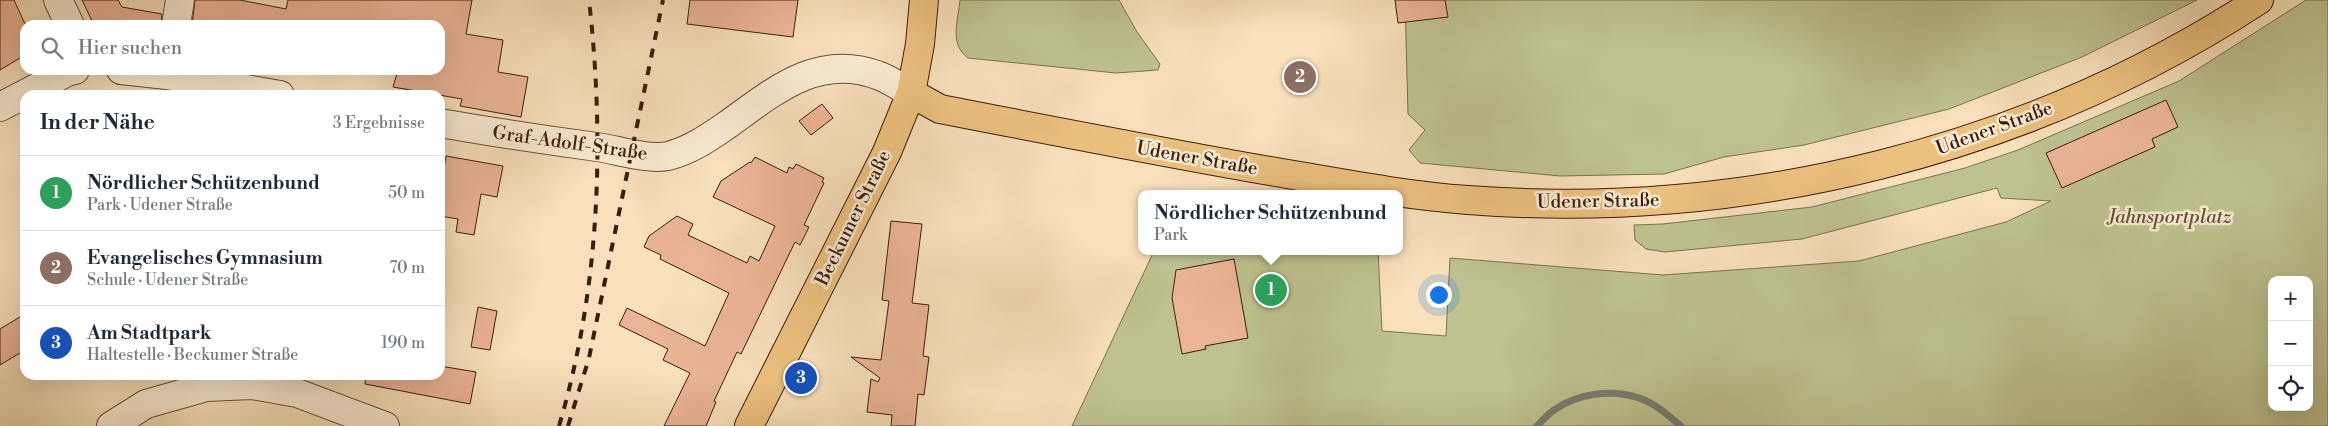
<!DOCTYPE html>
<html lang="de">
<head>
<meta charset="utf-8">
<style>
  :root { --surface:#fff; --page:#f6f6f7; --text:#1f2937; --muted:#747a83; --line:#e0e1e3; --accent:#2563eb }
  body { margin:0; font-family:"Libre Bodoni",serif; background:var(--page); color:var(--text) }
  .controls { position:absolute; right:15px; bottom:15px; display:grid; overflow:hidden; border-radius:10px; box-shadow:0 5px 20px #0002 }
  .controls button { width:45px; height:45px; display:grid; place-items:center; padding:0; border:0; border-bottom:1px solid var(--line); background:var(--surface); color:var(--text); font:25px sans-serif }
  .you { position:absolute; left:1438px; top:294px; width:18px; height:18px; margin:-12px; border:4px solid #fff; border-radius:50%; background:#1a73e8; box-shadow:0 0 0 8px #1a73e833 }
  .badge { display:grid; place-items:center; width:32px; height:32px; border-radius:50%; background:var(--accent); color:#fff; font-size:16px; font-weight:700 }
  .pin { position:absolute; translate:-50% -50%; border:2px solid #fff; box-shadow:0 1px 5px #0006 }
  .popup { position:absolute; left:1138px; top:190px; width:265px; height:65px; box-sizing:border-box; display:grid; place-content:center; border-radius:10px; background:var(--surface); filter:drop-shadow(0 1px 4px #0005); font-size:16px; white-space:nowrap; color:var(--muted) }
  .popup b { font-size:19px; color:var(--text) }
  .popup::after { content:''; position:absolute; left:50%; top:100%; margin-left:-10px; border:10px solid transparent; border-top-color:var(--surface) }
  .list { margin:0; padding:0; list-style:none }
  h2 { display:flex; justify-content:space-between; align-items:center; height:65px; margin:0; padding:0 20px; font-size:21px }
  h2 small { font-size:16px; font-weight:400; color:var(--muted) }
  .list li { display:grid; grid-template-columns:32px 1fr auto; gap:15px; align-items:center; box-sizing:border-box; height:75px; padding:0 20px; border-top:1px solid var(--line) }
  .list b { display:block; font-size:19px; white-space:nowrap }
  .list p { margin:0; font-size:16px; white-space:nowrap; color:var(--muted) }
  .list em { font-size:16px; font-style:normal; color:var(--muted) }
  .icon { flex:none; width:28px; height:28px; fill:none; stroke:currentColor; stroke-width:2; stroke-linecap:round; stroke-linejoin:round }
  .map { position:relative; flex:none; width:2328px; height:426px; overflow:hidden }
  .search { position:absolute; background:var(--surface); box-shadow:0 5px 20px #0002; left:20px; top:20px; width:425px; height:55px; display:flex; align-items:center; gap:12px; box-sizing:border-box; padding:0 18px; border-radius:15px; color:var(--muted); font-size:19px }
  .panel { position:absolute; background:var(--surface); box-shadow:0 5px 20px #0002; left:20px; top:90px; width:425px; height:290px; border-radius:15px }
  .map>svg:first-child { display:block }
  .green { fill:#bec290; stroke:#7c6f4f; fill-rule:evenodd }
  .lines { fill:none; stroke-linecap:round; stroke-linejoin:round }
  .stream { stroke:#767d70; stroke-width:7 }
  .building { fill:#ecb497; stroke:#3b1c0e }
  .minor-casing { stroke:#6a4d39; stroke-width:30 }
  .major-casing { stroke:#3b1c0e; stroke-width:30 }
  .minor { stroke:#faebd3; stroke-width:28 }
  .major { stroke:#ecc07e; stroke-width:28 }
  .rail { stroke:#3b1c0e; stroke-width:4; stroke-dasharray:9 9; stroke-linecap:butt }
  .labels { text-anchor:middle; dominant-baseline:central; stroke-width:5; stroke-linejoin:round; paint-order:stroke }
  .street-label { font-size:19px; fill:#3b1c0e; stroke:#faebd3 }
  .park-label { font-size:19px; font-style:italic; fill:#624e35; stroke:#faebd3 }
</style>
</head>
<body>
<div class="map">
<svg width="2328" height="426" viewBox="0 0 2328 426">
  <rect width="100%" height="100%" fill="#f8e0bb"/>
  <filter id="stains"><feTurbulence type="fractalNoise" baseFrequency=".004" numOctaves="4"/><feColorMatrix values="0 0 0 0 .2 0 0 0 0 .09 0 0 0 0 .02 0 0 0 .5 -.17"/></filter>
  <radialGradient id="worn" r=".72"><stop offset=".6" stop-color="#630" stop-opacity="0"/><stop offset="1" stop-color="#630" stop-opacity=".3"/></radialGradient>
  <!-- green -->
  <path class="green" d="M 960,0 L 1119,0 L 1137,32 L 1160,64 L 1158,70 L 1116,73 L 968,58 C 949,44 958,21 960,0 Z
    M 1405,0 L 2197,0 L 2082,57 L 1949,109 L 1804,145 L 1724,157 L 1664,174 L 1560,176 L 1420,163 L 1409,150 L 1425,130 L 1408,114 Z
    M 2306,0 L 2328,0 L 2328,426 L 1072,426 L 1154,251 L 1378,251 L 1382,331 L 1446,336 L 1450,258 L 1663,275 L 1859,261 L 2006,222 L 2051,201 L 2001,198 L 1997,188 L 1802,239 L 1665,252 L 1646,249 L 1635,240 L 1634,225 L 1663,224 L 1812,207 L 1965,168 L 2018,150 L 2179,81 ZM 2272,280 L 2309,280 L 2309,407 L 2272,407 Z"/>
  <g class="lines">
    <!-- stream -->
    <path class="stream" d="M 1537,426 C 1542,421 1548,414 1554,410 C 1578,393 1612,389 1639,398 C 1655,403 1669,416 1681,426"/>
  </g>
  <!-- building -->
  <path class="building" d="M 0,0 L 14,0 L 25,24 L 25,55 L 0,70 Z
    M 82,0 L 118,0 L 122,7 L 162,14 L 161,25 L 94,25 Z
    M 195,0 L 240,0 L 286,9 L 288,0 L 472,0 L 466,34 L 503,40 L 498,72 L 528,77 L 521,117 L 460,106 L 462,99 L 393,87 L 398,70 L 440,70 L 440,25 L 192,25 Z
    M 690,0 L 798,0 L 793,37 L 687,24 Z
    M 1395,0 L 1445,0 L 1448,17 L 1398,23 Z
    M 2166,100 L 2178,127 L 2152,139 L 2155,147 L 2062,188 L 2046,153 Z
    M 822,104 L 833,118 L 811,135 L 799,121 Z
    M 446,156 L 503,166 L 497,197 L 481,194 L 474,235 L 456,232 L 458,219 L 440,216 L 440,194 Z
    M 755,157 L 787,173 L 789,167 L 793,169 L 796,164 L 824,178 L 822,182 L 824,183 L 804,225 L 809,227 L 800,245 L 795,242 L 741,354 L 737,352 L 714,401 L 716,402 L 706,426 L 664,426 L 690,373 L 663,360 L 668,349 L 619,325 L 627,308 L 705,346 L 729,293 L 660,259 L 661,255 L 644,247 L 649,236 L 677,216 L 693,224 L 688,235 L 747,263 L 750,256 L 759,261 L 775,226 L 713,197 L 721,181 L 750,162 L 751,163 Z
    M 891,221 L 922,224 L 912,303 L 929,305 L 923,356 L 929,357 L 924,395 L 918,394 L 915,426 L 891,426 L 892,415 L 867,412 L 871,379 L 878,382 L 880,378 L 851,357 L 881,360 L 889,301 L 882,300 Z
    M 1234,259 L 1248,338 L 1205,346 L 1206,349 L 1182,354 L 1172,298 L 1176,270 Z
    M 478,307 L 497,311 L 490,350 L 471,347 Z
    M 25,314 L 25,350 L 0,365 L 0,329 Z
    M 440,366 L 476,372 L 470,404 L 365,384 L 366,375 L 440,375 Z"/>
  <g class="lines">
    <!-- minor casing -->
    <g class="minor-casing">
      <path id="minor" d="M 58,0 L 70,25
        M 176,25 L 180,0
        M 121,70 L 167,75 L 280,95
        M 0,107 L 67,72 L 75,70
        M 440,123 C 492,132 544,140 597,147 C 618,150 647,160 668,156 C 691,150 708,138 727,125 C 773,92 817,53 877,75 C 889,79 900,87 911,93
        M 111,426 L 146,404 L 206,387 L 252,385 L 297,393 L 385,426"/>
    </g>
    <!-- major casing -->
    <g class="major-casing">
      <path id="major" d="M 911,93 L 940,109 C 1048,130 1156,151 1264,170 C 1331,181 1399,195 1468,200 C 1743,221 2027,152 2259,0
        M 749,426 L 887,152 L 911,93 L 920,44 L 924,0"/>
    </g>
    <!-- minor -->
    <use href="#minor" class="minor"/>
    <!-- major -->
    <use href="#major" class="major"/>
    <!-- rail -->
    <path class="rail" d="M 559,426 C 600,288 605,142 589,0
      M 568,426 L 589,358 L 663,0"/>
  </g>
  <g class="labels">
    <!-- street labels -->
    <g class="street-label">
      <text transform="translate(1994 128) rotate(-20)">Udener Straße</text>
      <text transform="translate(570 143) rotate(8)">Graf-Adolf-Straße</text>
      <text transform="translate(1197 158) rotate(10)">Udener Straße</text>
      <text transform="translate(1598 201) rotate(-1)">Udener Straße</text>
      <text transform="translate(853 218) rotate(-64)">Beckumer Straße</text>
    </g>
    <!-- park labels -->
    <g class="park-label">
      <text x="2170" y="217">Jahnsportplatz</text>
    </g>
  </g>
  <rect width="100%" height="100%" filter="url(#stains)"/>
  <rect width="100%" height="100%" fill="url(#worn)"/>
</svg>
<div class="controls">
<button>+</button>
<button>−</button>
<button><svg class="icon" aria-label="locate" viewBox="0 0 24 24"><circle cx="12" cy="12" r="6"/><path d="M12 2v4M12 18v4M2 12h4M18 12h4"/></svg></button>
</div>
<div class="you"></div>
<div class="pin badge" style="left:1271px;top:290px;background:#2e9e5b">1</div>
<div class="popup"><b>Nördlicher Schützenbund</b>Park</div>
<div class="pin badge" style="left:1300px;top:77px;background:#8d6e63">2</div>
<div class="pin badge" style="left:801px;top:378px;background:#1a4fb4">3</div>
<div class="search"><svg class="icon" aria-label="search" viewBox="0 0 24 24"><circle cx="10" cy="10" r="6"/><path d="M15 15l6 6"/></svg>Hier suchen</div>
<section class="panel">
<h2>In der Nähe<small>3 Ergebnisse</small></h2>
<ul class="list">
<li><span class="badge" style="background:#2e9e5b">1</span><div><b>Nördlicher Schützenbund</b><p>Park · Udener Straße</p></div><em>50 m</em></li>
<li><span class="badge" style="background:#8d6e63">2</span><div><b>Evangelisches Gymnasium</b><p>Schule · Udener Straße</p></div><em>70 m</em></li>
<li><span class="badge" style="background:#1a4fb4">3</span><div><b>Am Stadtpark</b><p>Haltestelle · Beckumer Straße</p></div><em>190 m</em></li>
</ul>
</section>
</div>
</body>
</html>
